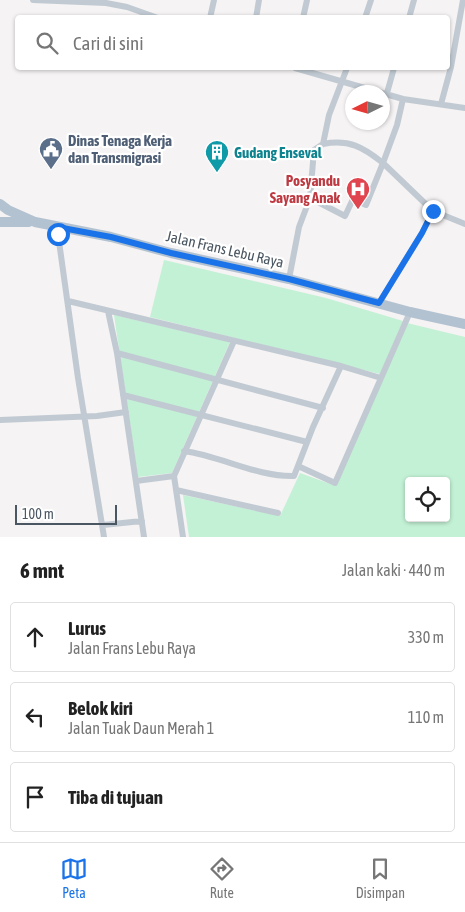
<!DOCTYPE html>
<html lang="id">
<head>
<meta charset="utf-8">
<style>
  :root { --surface:#fff; --page:#f2f2f2; --text:#222; --muted:#767676; --line:#e0e0e0; --accent:#1a73e8 }
  body { margin:0; font-family:"Asap Condensed",sans-serif; background:var(--page); color:var(--text) }
  .controls { position:absolute; right:15px; bottom:15px; display:grid; overflow:hidden; border-radius:5px; box-shadow:0 1px 4px #0004 }
  .controls button { width:45px; height:45px; display:grid; place-items:center; padding:0; border:0; border-bottom:1px solid var(--line); background:var(--surface); color:var(--text); font:25px sans-serif }
  .compass { position:absolute; left:345px; top:85px; width:45px; height:45px; border-radius:50%; background:var(--surface); box-shadow:0 1px 4px #0004; rotate:265deg }
  .scale { position:absolute; left:15px; bottom:12px; width:102px; box-sizing:border-box; padding-left:5px; border:2px solid #4a5661; border-top:0; font-size:14px; line-height:18px; white-space:nowrap; color:#4a5661; -webkit-text-stroke:4px #fff; paint-order:stroke }
  .stop { position:absolute; width:15px; height:15px; margin:-11px; border:4px solid #1a73e8; border-radius:50%; background:#fff }
  .stop.end { background:#1a73e8; border-color:#fff; box-shadow:0 1px 5px #0008 }
  .list { margin:0; padding:0; list-style:none }
  h2 { display:flex; justify-content:space-between; align-items:center; height:65px; margin:0; padding:0 20px; font-size:21px }
  h2 small { font-size:16px; font-weight:400; color:var(--muted) }
  .list li { display:grid; grid-template-columns:32px 1fr auto; gap:15px; align-items:center; box-sizing:border-box; height:70px; margin:0 10px 10px; padding:0 10px; border:1px solid var(--line); border-radius:5px }
  .list b { display:block; font-size:19px; white-space:nowrap }
  .list p { margin:0; font-size:16px; white-space:nowrap; color:var(--muted) }
  .list em { font-size:16px; font-style:normal; color:var(--muted) }
  .icon { flex:none; width:28px; height:28px; fill:none; stroke:currentColor; stroke-width:2; stroke-linecap:round; stroke-linejoin:round }
  .map { position:relative; flex:none; width:465px; height:537px; overflow:hidden }
  .search { position:absolute; background:var(--surface); box-shadow:0 1px 4px #0004; left:15px; right:15px; top:15px; height:55px; display:flex; align-items:center; gap:12px; box-sizing:border-box; padding:0 18px; border-radius:5px; color:var(--muted); font-size:19px }
  .sheet { height:305px; background:var(--surface) }
  nav { display:flex; justify-content:space-around; align-items:center; box-sizing:border-box; height:70px; border-top:1px solid var(--line); background:var(--surface); font-size:14px; color:var(--muted) }
  nav a { display:grid; justify-items:center; gap:2px }
  nav .on { color:var(--accent) }
  .map>svg:first-child { display:block }
  .green { fill:#c3f1d5; fill-rule:evenodd }
  .lines { fill:none; stroke-linecap:round; stroke-linejoin:round }
  .street { stroke:#c1cad2; stroke-width:6 }
  .primary { stroke:#b3c2d1; stroke-width:10 }
  .route { stroke:#1a73e8; stroke-width:6 }
  .labels { text-anchor:middle; dominant-baseline:central; stroke-width:4.5; stroke-linejoin:round; paint-order:stroke }
  .service-label { font-size:15px; font-weight:bold; fill:#4e5e75; stroke:#fff; text-anchor:start }
  .culture-label { font-size:15px; font-weight:bold; fill:#0d838f; stroke:#fff; text-anchor:start }
  .health-label { font-size:15px; font-weight:bold; fill:#be3a42; stroke:#fff; text-anchor:end }
  .street-label { font-size:15px; fill:#4a5661; stroke:#fff }
</style>
</head>
<body>
<div class="map">
<svg width="465" height="537" viewBox="0 0 465 537">
  <rect width="100%" height="100%" fill="#f5f3f3"/>
  <!-- green -->
  <path class="green" d="M 164,260 L 326,298 L 403,321 L 380,374 L 150,317 Z
    M 114,315 L 230,342 L 172,473 L 138,477 Z
    M 407,323 L 465,337 L 465,537 L 189,537 L 183,495 L 280,516 L 300,473 L 336,486 ZM 409,481 L 446,481 L 446,518 L 409,518 Z"/>
  <g class="lines">
    <!-- street -->
    <path class="street" d="M 33,0 L 106,3 L 127,7 L 158,18
      M 210,18 L 214,0
      M 256,18 L 259,0
      M 303,18 L 307,0
      M 365,18 L 371,0
      M 409,18 L 414,0
      M 295,68 L 403,99 L 465,108
      M 387,93 L 394,68
      M 441,104 L 451,67 L 463,0
      M 310,198 L 345,216 L 353,199 L 366,205 L 383,163 C 363,147 349,139 323,144
      M 433,211 L 465,224
      M 57,227 L 78,378 L 104,537
      M 289,279 L 299,227 L 310,198 L 314,150 L 323,144 L 329,115 L 347,68
      M 68,301 L 341,366 L 381,378
      M 379,303 L 422,233 L 433,211 L 383,163 L 397,125 L 403,99
      M 108,311 L 117,353 L 144,537
      M 117,353 L 323,408
      M 123,395 L 307,442
      M 0,420 L 97,416 L 126,412
      M 184,451 C 221,456 257,477 294,476 L 313,427 L 341,366
      M 298,466 L 335,483 L 410,312
      M 136,481 L 174,476
      M 176,490 L 278,513
      M 103,525 L 142,521
      M 183,537 L 174,476 L 234,341"/>
    <!-- primary -->
    <path class="primary" d="M 0,204 L 8,210 L 35,222 L 111,237 L 171,253 L 289,279 L 410,312 L 465,324
      M 0,222 L 29,222"/>
  </g>
  <g class="lines">
    <!-- route -->
    <path class="route" d="M 58,234 L 57,227 L 111,237 L 171,253 L 289,279 L 379,303 L 422,233 L 433,211"/>
  </g>
  <!-- icons -->
  <defs>
    <g id="civic-pin" transform="scale(1.25)"><path d="M0 17L-7.5 6A9.5 9.5 0 1 1 7.5 6Z" fill="#5c6f8a" stroke="#fff"/><path d="M-.6-6.5H3V-4.5H.6V-3L4-1V1h2V6H-6V1h2V-1L-.6-3ZM-1.2 2.5V6h2.4V2.5Z" fill="#fff"/></g>
    <g id="building-pin" transform="scale(1.25)"><path d="M0 17L-7.5 6A9.5 9.5 0 1 1 7.5 6Z" fill="#0f9aa8" stroke="#fff"/><path d="M-4-6H4V6H1V3H-1V6H-4ZM-2.5-4.3h1.7v1.8h-1.7ZM.8-4.3h1.7v1.8H.8ZM-2.5-1h1.7V.8h-1.7ZM.8-1h1.7V.8H.8Z" fill="#fff"/></g>
    <g id="hospital-pin" transform="scale(1.25)"><path d="M0 17L-7.5 6A9.5 9.5 0 1 1 7.5 6Z" fill="#e0444e" stroke="#fff"/><path d="M-5-5h3v3.5h4V-5h3V5h-3V1.5h-4V5h-3Z" fill="#fff"/></g>
  </defs>
  <g fill-rule="evenodd">
    <use href="#civic-pin" x="51" y="149"/>
    <use href="#building-pin" x="217" y="152"/>
    <use href="#hospital-pin" x="358" y="189"/>
  </g>
  <g class="labels">
    <!-- service labels -->
    <g class="service-label">
      <text x="68" y="140">Dinas Tenaga Kerja<tspan x="68" dy="17">dan Transmigrasi</tspan></text>
    </g>
    <!-- culture labels -->
    <g class="culture-label">
      <text x="234" y="152">Gudang Enseval</text>
    </g>
    <!-- health labels -->
    <g class="health-label">
      <text x="340" y="180">Posyandu<tspan x="340" dy="17">Sayang Anak</tspan></text>
    </g>
    <!-- street labels -->
    <g class="street-label">
      <text transform="translate(225 249) rotate(13)">Jalan Frans Lebu Raya</text>
    </g>
  </g>
</svg>
<div class="controls">
<button><svg class="icon" aria-label="locate" viewBox="0 0 24 24"><circle cx="12" cy="12" r="6"/><path d="M12 2v4M12 18v4M2 12h4M18 12h4"/></svg></button>
</div>
<svg class="compass" viewBox="-18 -18 36 36"><path d="M0-13l5 13h-10z" fill="#e53935"/><path d="M0 13l5-13h-10z" fill="#767676"/></svg>
<div class="scale">100 m</div>
<div class="stop" style="left:58px;top:234px"></div>
<div class="stop end" style="left:433px;top:211px"></div>
<div class="search"><svg class="icon" aria-label="search" viewBox="0 0 24 24"><circle cx="10" cy="10" r="6"/><path d="M15 15l6 6"/></svg>Cari di sini</div>
</div>
<section class="sheet">
<h2>6 mnt<small>Jalan kaki · 440 m</small></h2>
<ul class="list">
<li><svg class="icon" aria-label="ahead" viewBox="0 0 24 24"><path d="M12 20V5M6 11l6-6 6 6"/></svg><div><b>Lurus</b><p>Jalan Frans Lebu Raya</p></div><em>330 m</em></li>
<li><svg class="icon" aria-label="left" viewBox="0 0 24 24"><path d="M17 20v-9H6M10 6l-5 5 5 5"/></svg><div><b>Belok kiri</b><p>Jalan Tuak Daun Merah 1</p></div><em>110 m</em></li>
<li><svg class="icon" aria-label="arrive" viewBox="0 0 24 24"><path d="M6 21V4h12l-3 4 3 4H6"/></svg><div><b>Tiba di tujuan</b></div></li>
</ul>
</section>
<nav>
<a class="on"><svg class="icon" aria-label="map" viewBox="0 0 24 24"><path d="M3 6l6-2 6 2 6-2v14l-6 2-6-2-6 2zM9 4v14M15 6v14"/></svg>Peta</a>
<a><svg class="icon" aria-label="directions" viewBox="0 0 24 24"><path d="M12 3l9 9-9 9-9-9zM9 14v-3h6M13 9l2 2-2 2"/></svg>Rute</a>
<a><svg class="icon" aria-label="saved" viewBox="0 0 24 24"><path d="M7 4h10v16l-5-4-5 4z"/></svg>Disimpan</a>
</nav>
</body>
</html>
